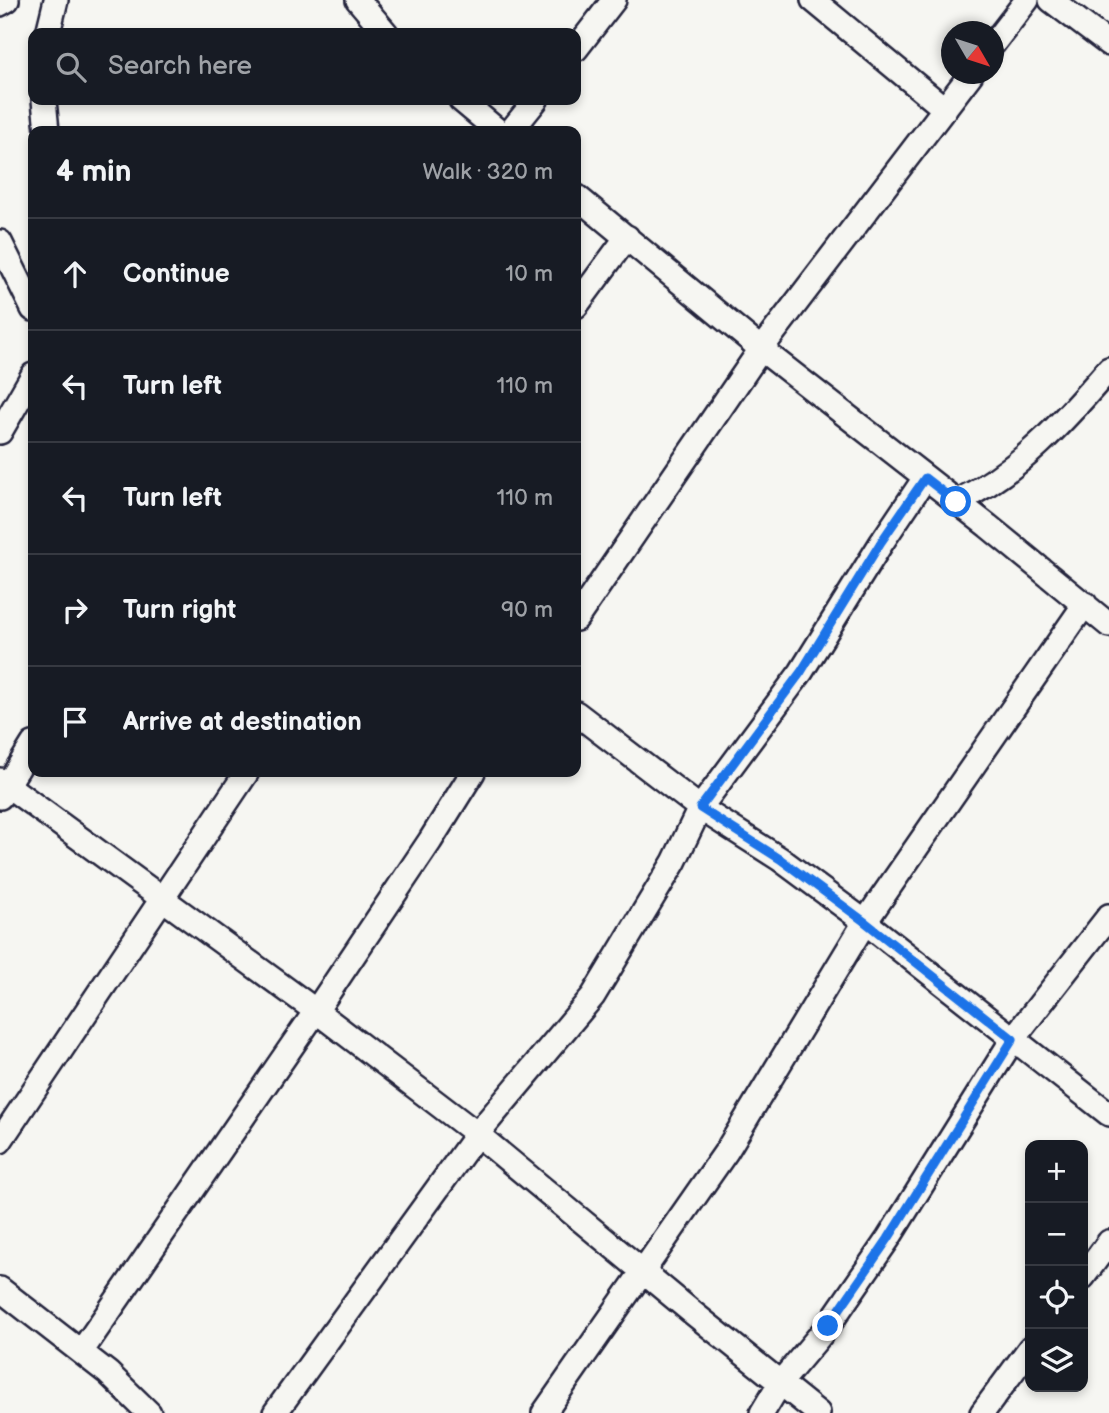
<!DOCTYPE html>
<html lang="en">
<head>
<meta charset="utf-8">
<style>
  :root { --surface:#171b24; --page:#242831; --text:#f1f3f6; --muted:#9ea1a6; --line:#363941 }
  body { margin:0; font-family:"Balsamiq Sans",sans-serif; background:var(--page); color:var(--text) }
  .controls { position:absolute; right:21px; bottom:21px; display:grid; overflow:hidden; border-radius:14px; box-shadow:0 4px 10px #0003 }
  .controls button { width:63px; height:63px; display:grid; place-items:center; padding:0; border:0; border-bottom:2px solid var(--line); background:var(--surface); color:var(--text); font:35px sans-serif }
  .compass { position:absolute; left:941px; top:21px; width:63px; height:63px; border-radius:50%; background:var(--surface); box-shadow:0 4px 10px #0003; rotate:129deg }
  .stop { position:absolute; width:21px; height:21px; margin:-16px; border:5px solid #1a73e8; border-radius:50%; background:#fff }
  .stop.end { background:#1a73e8; border-color:#fff; box-shadow:0 2px 7px #0008 }
  .list { margin:0; padding:0; list-style:none }
  h2 { display:flex; justify-content:space-between; align-items:center; height:91px; margin:0; padding:0 28px; font-size:30px }
  h2 small { font-size:23px; font-weight:400; color:var(--muted) }
  .list li { display:grid; grid-template-columns:46px 1fr auto; gap:21px; align-items:center; box-sizing:border-box; height:112px; padding:0 28px; border-top:2px solid var(--line) }
  .list b { display:block; font-size:26px; white-space:nowrap }
  .list em { font-size:23px; font-style:normal; color:var(--muted) }
  .icon { flex:none; width:38px; height:38px; fill:none; stroke:currentColor; stroke-width:2; stroke-linecap:round; stroke-linejoin:round }
  .map { position:relative; flex:none; width:1109px; height:1413px; overflow:hidden }
  .search { position:absolute; background:var(--surface); box-shadow:0 4px 10px #0003; left:28px; top:28px; width:553px; height:77px; display:flex; align-items:center; gap:18px; box-sizing:border-box; padding:0 24px; border-radius:14px; color:var(--muted); font-size:26px }
  .panel { position:absolute; background:var(--surface); box-shadow:0 4px 10px #0003; left:28px; top:126px; width:553px; height:651px; border-radius:14px }
  .map>svg:first-child { display:block }
  .lines { fill:none; stroke-linecap:round; stroke-linejoin:round }
  .minor-casing { stroke:#22223b; stroke-width:28 }
  .minor { stroke:#f6f6f2; stroke-width:23 }
  .route { stroke:#1a73e8; stroke-width:9 }
</style>
</head>
<body>
<div class="map">
<svg width="1109" height="1413" viewBox="0 0 1109 1413">
  <rect width="100%" height="100%" fill="#f6f6f2"/>
  <filter id="ink" filterUnits="userSpaceOnUse"><feTurbulence type="fractalNoise" baseFrequency=".0143" numOctaves="2"/><feDisplacementMap in="SourceGraphic" scale="14" xChannelSelector="R" yChannelSelector="G"/><feConvolveMatrix kernelMatrix="1 2 1 2 8 2 1 2 1" color-interpolation-filters="sRGB"/></filter>
  <g filter="url(#ink)">
    <g class="lines">
      <!-- minor casing -->
      <g class="minor-casing">
        <path id="minor" d="M 358,0 L 386,33
          M 813,0 L 945,109
          M 1051,0 L 1109,44
          M 0,4 L 7,0
          M 48,33 L 56,0
          M 993,44 L 1027,0
          M 576,49 L 614,0
          M 44,100 L 47,131
          M 461,100 L 498,131
          M 511,131 L 536,100
          M 576,196 L 761,349 L 988,526 L 1109,625
          M 0,242 L 33,309
          M 576,306 L 627,237
          M 0,432 L 33,375
          M 956,502 C 1019,472 1064,421 1109,369
          M 576,619 L 761,349 L 971,74
          M 576,713 L 700,808 L 780,859 L 865,922 L 1109,1114
          M 0,780 L 316,1011 L 477,1134 L 693,1313 L 818,1413
          M 0,797 L 33,744
          M 0,1141 L 247,772
          M 1083,1277 L 1109,1242
          M 0,1289 L 108,1373 L 149,1413
          M 81,1352 L 316,1011 L 430,841 L 473,772
          M 275,1413 L 477,1134 L 593,996 L 674,862 L 700,808 L 801,672 L 882,542 L 925,478
          M 544,1413 L 726,1152 L 865,922 L 1085,604
          M 762,1413 L 780,1383 L 828,1326 L 888,1239 L 1013,1039 L 1109,916
          M 982,1413 L 1030,1348"/>
      </g>
      <!-- minor -->
      <use href="#minor" class="minor"/>
    </g>
  </g>
  <g class="lines" filter="url(#ink)">
    <!-- route -->
    <path class="route" d="M 828,1326 L 888,1239 L 1013,1039 L 865,922 L 780,859 L 700,808 L 801,672 L 881,542 L 925,478 L 956,502"/>
  </g>
</svg>
<div class="controls">
<button>+</button>
<button>−</button>
<button><svg class="icon" aria-label="locate" viewBox="0 0 24 24"><circle cx="12" cy="12" r="6"/><path d="M12 2v4M12 18v4M2 12h4M18 12h4"/></svg></button>
<button><svg class="icon" aria-label="layers" viewBox="0 0 24 24"><path d="M12 4l9 5-9 5-9-5zM3 14l9 5 9-5"/></svg></button>
</div>
<svg class="compass" viewBox="-18 -18 36 36"><path d="M0-13l5 13h-10z" fill="#e53935"/><path d="M0 13l5-13h-10z" fill="#9ea1a6"/></svg>
<div class="stop" style="left:956px;top:502px"></div>
<div class="stop end" style="left:828px;top:1326px"></div>
<div class="search"><svg class="icon" aria-label="search" viewBox="0 0 24 24"><circle cx="10" cy="10" r="6"/><path d="M15 15l6 6"/></svg>Search here</div>
<section class="panel">
<h2>4 min<small>Walk · 320 m</small></h2>
<ul class="list">
<li><svg class="icon" aria-label="ahead" viewBox="0 0 24 24"><path d="M12 20V5M6 11l6-6 6 6"/></svg><div><b>Continue</b></div><em>10 m</em></li>
<li><svg class="icon" aria-label="left" viewBox="0 0 24 24"><path d="M17 20v-9H6M10 6l-5 5 5 5"/></svg><div><b>Turn left</b></div><em>110 m</em></li>
<li><svg class="icon" aria-label="left" viewBox="0 0 24 24"><path d="M17 20v-9H6M10 6l-5 5 5 5"/></svg><div><b>Turn left</b></div><em>110 m</em></li>
<li><svg class="icon" aria-label="right" viewBox="0 0 24 24"><path d="M7 20v-9h11M14 6l5 5-5 5"/></svg><div><b>Turn right</b></div><em>90 m</em></li>
<li><svg class="icon" aria-label="arrive" viewBox="0 0 24 24"><path d="M6 21V4h12l-3 4 3 4H6"/></svg><div><b>Arrive at destination</b></div></li>
</ul>
</section>
</div>
</body>
</html>
